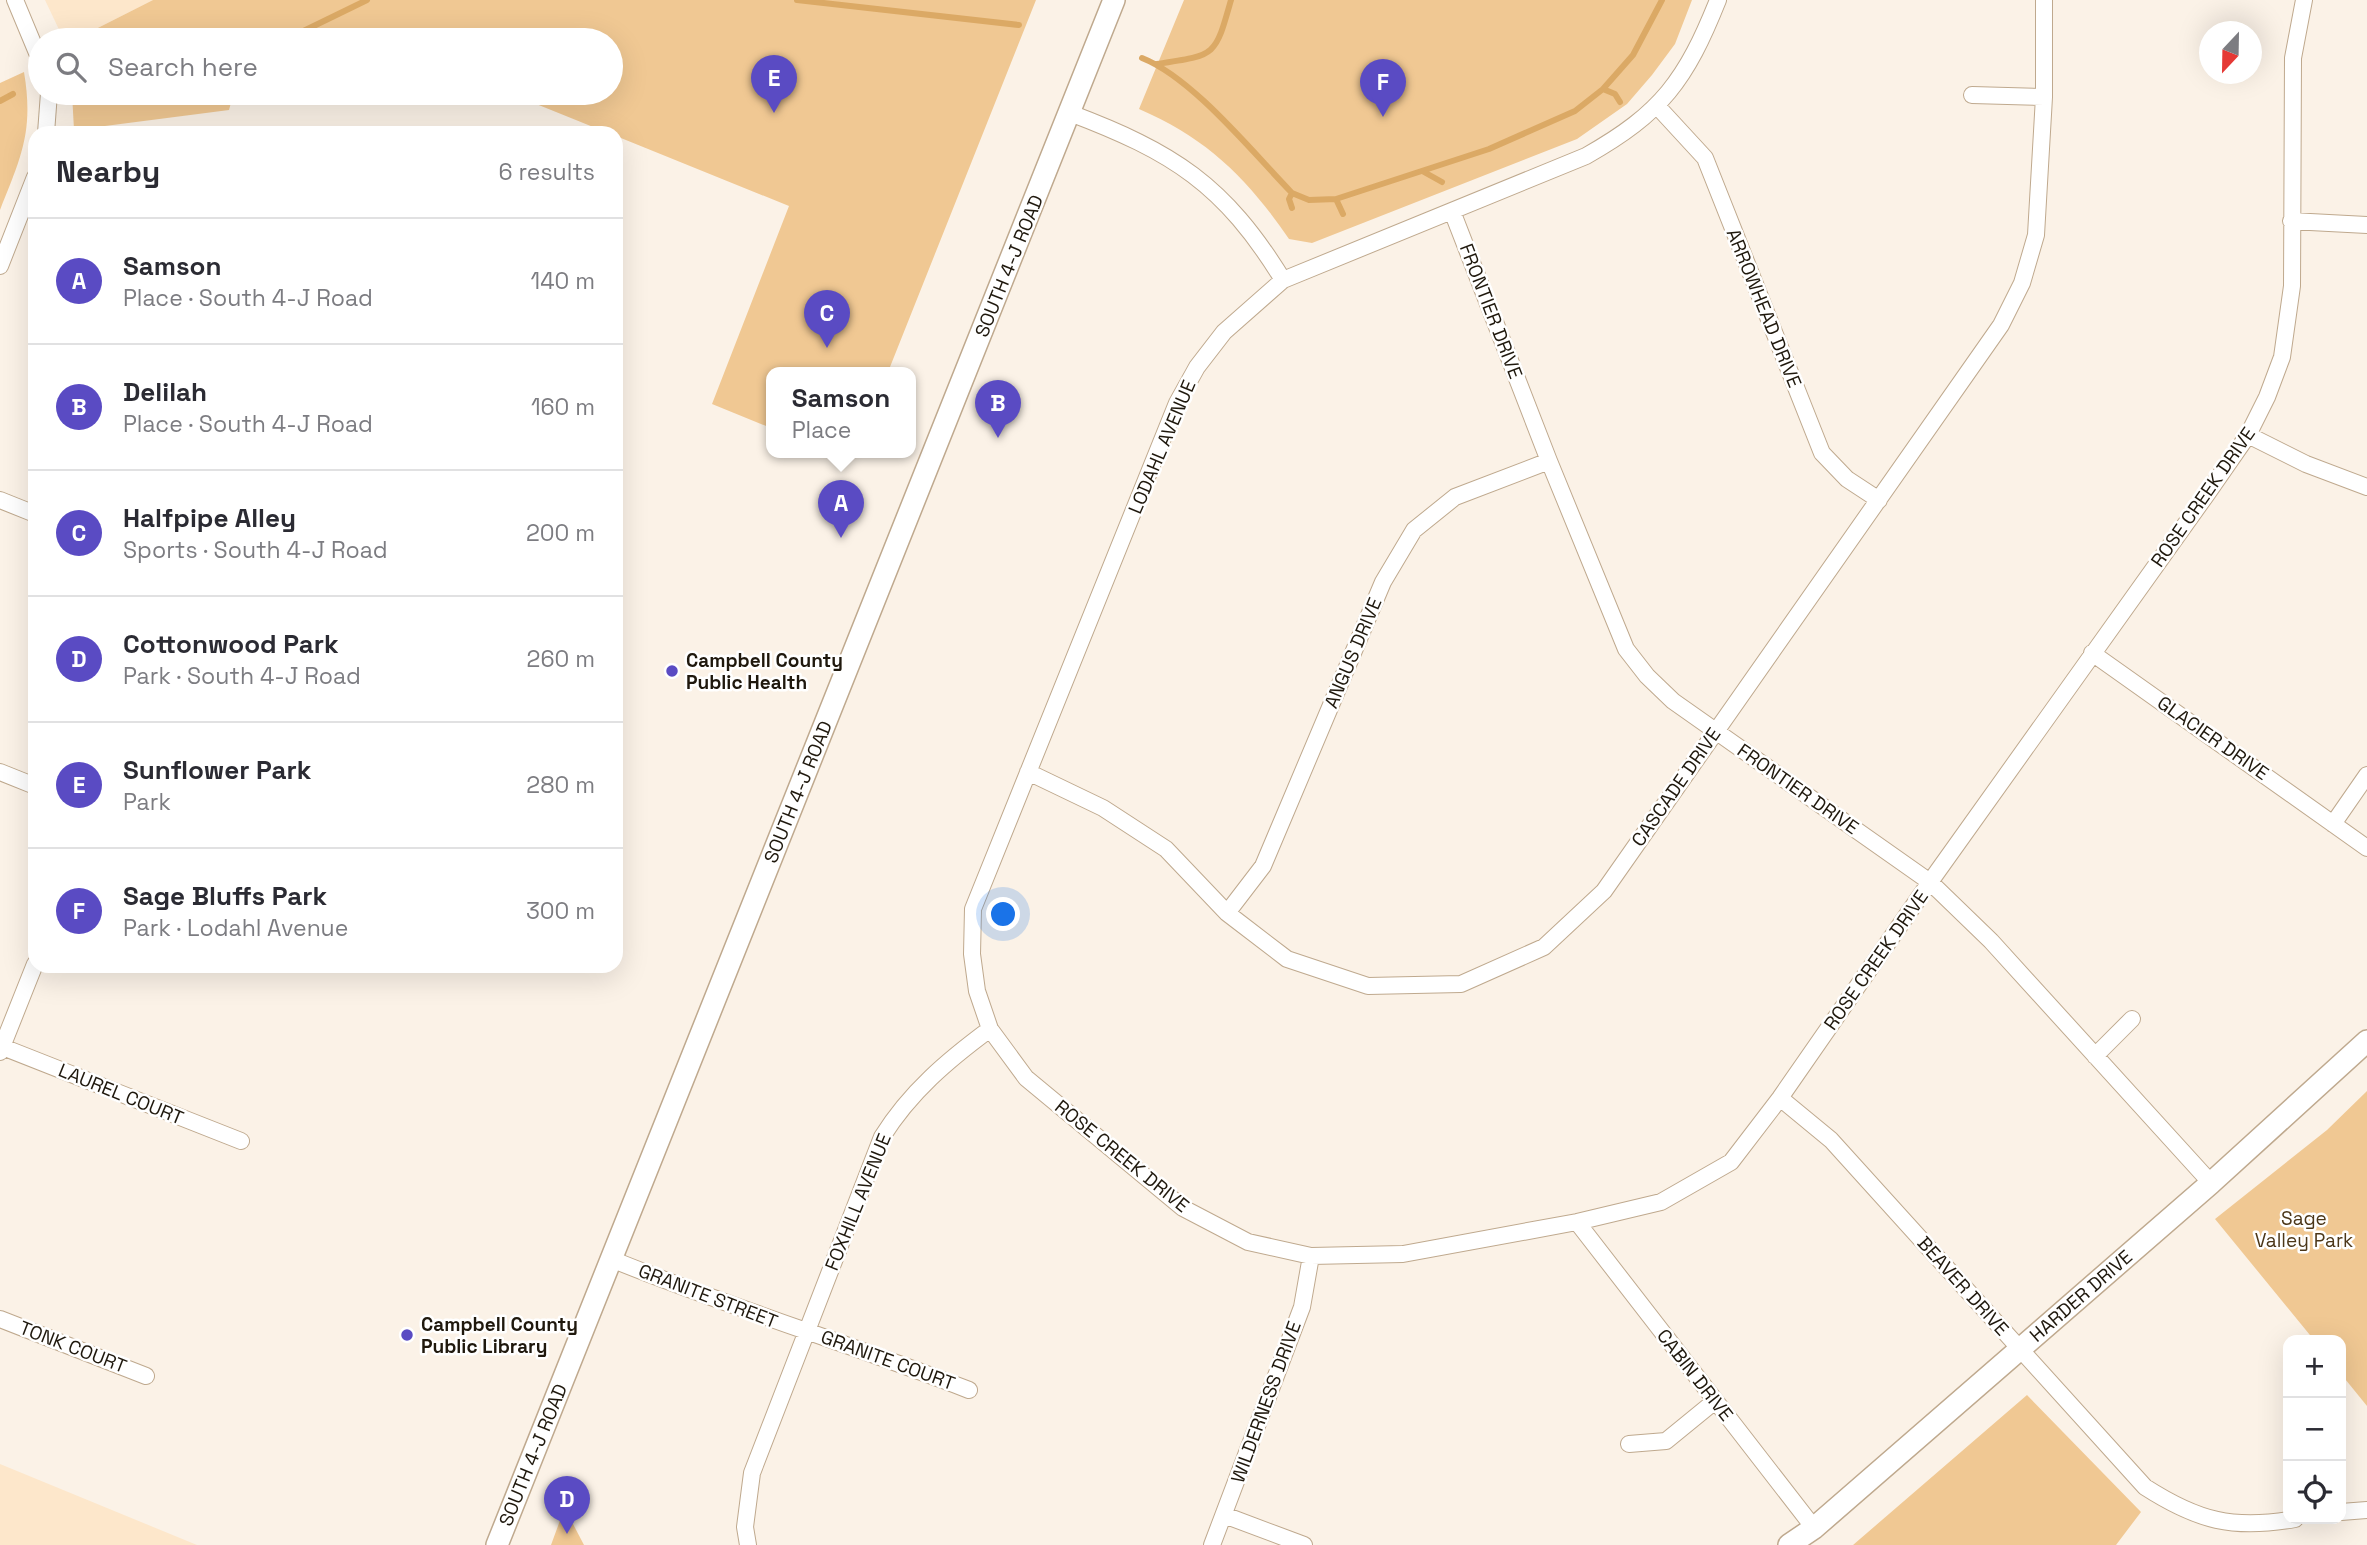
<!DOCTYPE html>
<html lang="en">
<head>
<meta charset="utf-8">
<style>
  :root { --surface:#fff; --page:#f2f2f3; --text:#2b2b33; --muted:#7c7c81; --line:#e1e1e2; --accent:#5a4bc3 }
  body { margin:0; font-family:"Space Grotesk",sans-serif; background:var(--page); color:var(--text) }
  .controls { position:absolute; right:21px; bottom:21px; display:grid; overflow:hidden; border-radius:14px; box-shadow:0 7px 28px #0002 }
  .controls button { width:63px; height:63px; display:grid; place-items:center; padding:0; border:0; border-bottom:2px solid var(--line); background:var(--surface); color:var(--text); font:35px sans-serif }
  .compass { position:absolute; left:2199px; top:21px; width:63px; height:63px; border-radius:50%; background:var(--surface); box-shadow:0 7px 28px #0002; rotate:202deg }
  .you { position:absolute; left:1004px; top:915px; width:24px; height:24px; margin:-18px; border:5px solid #fff; border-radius:50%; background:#1a73e8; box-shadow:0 0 0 10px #1a73e833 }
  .badge { display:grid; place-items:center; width:46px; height:46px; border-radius:50%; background:var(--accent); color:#fff; font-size:23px; font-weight:700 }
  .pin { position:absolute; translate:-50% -58px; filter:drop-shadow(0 2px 4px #0008) }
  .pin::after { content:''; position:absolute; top:37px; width:24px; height:21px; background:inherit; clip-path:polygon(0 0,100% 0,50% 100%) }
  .popup { position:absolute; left:766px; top:367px; width:150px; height:91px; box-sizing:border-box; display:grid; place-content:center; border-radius:14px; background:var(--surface); filter:drop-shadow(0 2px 5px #0005); font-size:23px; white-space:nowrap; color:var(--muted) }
  .popup b { font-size:26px; color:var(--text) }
  .popup::after { content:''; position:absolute; left:50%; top:100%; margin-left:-14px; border:14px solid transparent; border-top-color:var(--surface) }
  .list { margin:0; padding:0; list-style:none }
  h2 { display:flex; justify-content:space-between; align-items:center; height:91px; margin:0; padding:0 28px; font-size:30px }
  h2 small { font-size:23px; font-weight:400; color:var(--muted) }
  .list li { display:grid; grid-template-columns:46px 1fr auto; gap:21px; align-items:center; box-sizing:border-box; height:126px; padding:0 28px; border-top:2px solid var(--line) }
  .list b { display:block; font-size:26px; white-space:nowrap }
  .list p { margin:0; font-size:23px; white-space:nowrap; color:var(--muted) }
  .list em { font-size:23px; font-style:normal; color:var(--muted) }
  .icon { flex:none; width:38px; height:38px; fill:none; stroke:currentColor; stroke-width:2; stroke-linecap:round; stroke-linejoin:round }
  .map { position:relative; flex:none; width:2367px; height:1545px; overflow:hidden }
  .search { position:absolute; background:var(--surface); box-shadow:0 7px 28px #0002; left:28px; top:28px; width:595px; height:77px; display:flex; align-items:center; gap:18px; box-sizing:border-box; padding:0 24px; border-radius:38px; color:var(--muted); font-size:26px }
  .panel { position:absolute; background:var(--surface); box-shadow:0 7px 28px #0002; left:28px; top:126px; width:595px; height:847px; border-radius:21px }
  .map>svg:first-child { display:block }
  .built { fill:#fde7cb }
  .green { fill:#f0c893 }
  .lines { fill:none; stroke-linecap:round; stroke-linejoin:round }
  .stream { stroke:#dba965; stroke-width:6 }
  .street-casing { stroke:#bfa98e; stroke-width:18 }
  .secondary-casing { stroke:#bfa98e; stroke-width:24 }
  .street { stroke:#fff; stroke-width:16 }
  .secondary { stroke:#fff; stroke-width:21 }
  .poi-dot { fill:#5a4bc3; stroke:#fff; stroke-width:2.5 }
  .labels { text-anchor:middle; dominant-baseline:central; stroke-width:5; stroke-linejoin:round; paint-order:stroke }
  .street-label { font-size:19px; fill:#1f180d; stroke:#fff }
  .poi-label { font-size:19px; font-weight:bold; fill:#1f180d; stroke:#fff; text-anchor:start }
  .park-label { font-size:19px; fill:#4c3719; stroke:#fff }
</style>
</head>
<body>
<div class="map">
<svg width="2367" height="1545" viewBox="0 0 2367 1545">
  <rect width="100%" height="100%" fill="#fbf2e7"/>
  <!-- built -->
  <path class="built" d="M 45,0 L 153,0 L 74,40 L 64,40 Z
    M 0,1464 L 197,1545 L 0,1545 Z"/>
  <!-- green -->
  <path class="green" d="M 153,0 L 1036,0 L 888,372 L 771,372 L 771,428 L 712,404 L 789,206 L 616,136 L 616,133 L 608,133 L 509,93 L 611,93 L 611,40 L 74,40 Z
    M 1184,0 L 1692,0 L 1675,44 L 1652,75 L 1627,104 L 1577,139 L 1312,243 L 1289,239 C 1247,178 1208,139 1139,109 Z
    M 24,72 C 34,131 21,157 0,210 L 0,83 Z
    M 72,93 L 270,93 L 232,99 L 229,110 L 74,130 Z
    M 2367,1091 L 2367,1406 L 2341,1374 L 2341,1340 L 2314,1340 L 2215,1219 L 2327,1130 Z
    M 2027,1395 L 2141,1512 L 2116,1545 L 1853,1545 Z
    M 562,1515 L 573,1524 L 584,1545 L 551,1545 Z"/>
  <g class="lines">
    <!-- stream -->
    <path class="stream" d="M 797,0 L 1019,25
      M 285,40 L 367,0
      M 1142,58 C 1193,78 1253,153 1292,193 L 1309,200 L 1336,199 L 1489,149 L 1575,111 L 1603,89 L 1633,55 L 1662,0
      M 1157,64 C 1216,55 1215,57 1231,0
      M 1603,89 L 1615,94 L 1620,102
      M 0,101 L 13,94
      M 1424,172 L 1442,182
      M 1336,199 L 1343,214
      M 1292,208 L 1289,199 L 1292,193"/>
    <!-- street casing -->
    <g class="street-casing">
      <path id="street" d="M 15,0 L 40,60
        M 1718,0 C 1686,80 1662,113 1586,156 L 1283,280 L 1224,332 L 1197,367 L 1177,403 L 973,909 L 972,954 L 977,991 L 990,1029 L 1026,1078 L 1183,1208 L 1248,1242 L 1311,1256 L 1403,1254 L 1577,1222 L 1661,1202 L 1731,1162 L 1780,1098 L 1930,882 L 2207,494 L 2248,435 L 2267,397 L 2282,357 L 2292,286 L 2293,58 L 2304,0
        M 1972,95 L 2044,97
        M 1658,107 L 1705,158 L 1822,453 L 1847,479 L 1879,500
        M 1070,113 C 1173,152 1224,184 1283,280
        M 46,133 L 49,93
        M 1452,211 L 1549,461 L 1626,649 L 1647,676 L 1673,701 L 1930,882 L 1991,941 L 2211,1183
        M 2291,221 L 2367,225
        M 0,266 L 35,177
        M 2248,435 L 2306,464 L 2367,487
        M 0,500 L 35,514
        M 2092,653 L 2367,848
        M 0,772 L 35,786
        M 1028,772 L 1103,808 L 1166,849 L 1227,913 L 1287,959 L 1368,986 L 1461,984 L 1544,947 L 1604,891 L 2001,325 L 2022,283 L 2036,235 L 2044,97 L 2044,0
        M 2333,824 L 2367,775
        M 1227,913 L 1263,866 L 1383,582 L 1414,530 L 1455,497 L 1549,461
        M 0,1046 L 241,1141
        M 0,1052 L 35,964
        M 2095,1056 L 2132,1019
        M 1780,1098 L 1831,1140 L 2145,1487 C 2198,1521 2233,1530 2295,1519
        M 1577,1222 L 1814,1528
        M 611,1259 C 729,1307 850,1344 969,1390
        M 0,1319 L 146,1376
        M 1629,1444 L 1666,1441 L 1715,1401
        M 2341,1512 L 2367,1510
        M 1224,1515 L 1304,1545
        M 748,1545 L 745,1527 L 752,1473 L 882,1137 C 910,1092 948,1060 990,1029
        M 1212,1545 L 1302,1307 L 1311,1256"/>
    </g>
    <!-- secondary casing -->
    <g class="secondary-casing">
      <path id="secondary" d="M 497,1545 L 1114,0
        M 1789,1545 L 1814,1528 L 2211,1183 L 2367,1041"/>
    </g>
    <!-- street -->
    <use href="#street" class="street"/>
    <!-- secondary -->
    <use href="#secondary" class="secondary"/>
  </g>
  <!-- markers -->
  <g class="poi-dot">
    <circle cx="672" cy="671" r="7"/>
    <circle cx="407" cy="1335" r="7"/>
  </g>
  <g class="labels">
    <!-- street labels -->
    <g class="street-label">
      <text transform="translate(1009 266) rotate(-68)">SOUTH 4-J ROAD</text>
      <text transform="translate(1764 308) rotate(68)">ARROWHEAD DRIVE</text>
      <text transform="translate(1491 311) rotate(69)">FRONTIER DRIVE</text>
      <text transform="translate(1162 447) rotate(-67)">LODAHL AVENUE</text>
      <text transform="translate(2203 497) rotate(-55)">ROSE CREEK DRIVE</text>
      <text transform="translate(1353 653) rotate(-67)">ANGUS DRIVE</text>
      <text transform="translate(2213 738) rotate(35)">GLACIER DRIVE</text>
      <text transform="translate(1676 787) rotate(-55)">CASCADE DRIVE</text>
      <text transform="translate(1798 789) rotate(35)">FRONTIER DRIVE</text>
      <text transform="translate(798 792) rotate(-68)">SOUTH 4-J ROAD</text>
      <text transform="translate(1876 960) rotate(-55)">ROSE CREEK DRIVE</text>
      <text transform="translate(121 1094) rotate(22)">LAUREL COURT</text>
      <text transform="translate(1122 1156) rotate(39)">ROSE CREEK DRIVE</text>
      <text transform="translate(858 1202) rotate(-68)">FOXHILL AVENUE</text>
      <text transform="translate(1963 1286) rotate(48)">BEAVER DRIVE</text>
      <text transform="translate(708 1296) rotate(21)">GRANITE STREET</text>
      <text transform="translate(2081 1296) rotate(-41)">HARDER DRIVE</text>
      <text transform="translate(73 1347) rotate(21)">TONK COURT</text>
      <text transform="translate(888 1360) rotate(20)">GRANITE COURT</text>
      <text transform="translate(1695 1375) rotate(52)">CABIN DRIVE</text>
      <text transform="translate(1266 1402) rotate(-70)">WILDERNESS DRIVE</text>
      <text transform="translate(533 1455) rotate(-68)">SOUTH 4-J ROAD</text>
    </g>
    <!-- poi labels -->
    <g class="poi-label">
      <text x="686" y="660">Campbell County<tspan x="686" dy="22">Public Health</tspan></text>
      <text x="421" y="1324">Campbell County<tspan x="421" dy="22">Public Library</tspan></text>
    </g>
    <!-- park labels -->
    <g class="park-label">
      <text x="2304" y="1218">Sage<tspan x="2304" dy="22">Valley Park</tspan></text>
    </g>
  </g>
</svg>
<div class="controls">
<button>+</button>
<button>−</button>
<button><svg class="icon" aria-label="locate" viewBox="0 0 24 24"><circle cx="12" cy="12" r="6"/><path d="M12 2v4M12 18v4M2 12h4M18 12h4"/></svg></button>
</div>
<svg class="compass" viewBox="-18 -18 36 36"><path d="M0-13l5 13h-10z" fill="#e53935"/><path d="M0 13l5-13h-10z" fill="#7c7c81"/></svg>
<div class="you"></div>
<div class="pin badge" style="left:841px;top:538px">A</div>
<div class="popup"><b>Samson</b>Place</div>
<div class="pin badge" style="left:998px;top:438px">B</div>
<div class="pin badge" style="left:827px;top:348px">C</div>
<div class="pin badge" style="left:567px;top:1534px">D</div>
<div class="pin badge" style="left:774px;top:113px">E</div>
<div class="pin badge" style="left:1383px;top:117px">F</div>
<div class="search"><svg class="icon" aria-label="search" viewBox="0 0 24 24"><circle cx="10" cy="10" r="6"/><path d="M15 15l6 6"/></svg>Search here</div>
<section class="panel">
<h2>Nearby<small>6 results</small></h2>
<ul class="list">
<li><span class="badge">A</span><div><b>Samson</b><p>Place · South 4-J Road</p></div><em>140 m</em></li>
<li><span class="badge">B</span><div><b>Delilah</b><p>Place · South 4-J Road</p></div><em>160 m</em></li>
<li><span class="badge">C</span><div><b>Halfpipe Alley</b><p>Sports · South 4-J Road</p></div><em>200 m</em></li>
<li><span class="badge">D</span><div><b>Cottonwood Park</b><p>Park · South 4-J Road</p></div><em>260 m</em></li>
<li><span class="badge">E</span><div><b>Sunflower Park</b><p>Park</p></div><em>280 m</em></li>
<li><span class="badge">F</span><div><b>Sage Bluffs Park</b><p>Park · Lodahl Avenue</p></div><em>300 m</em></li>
</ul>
</section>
</div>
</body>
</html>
